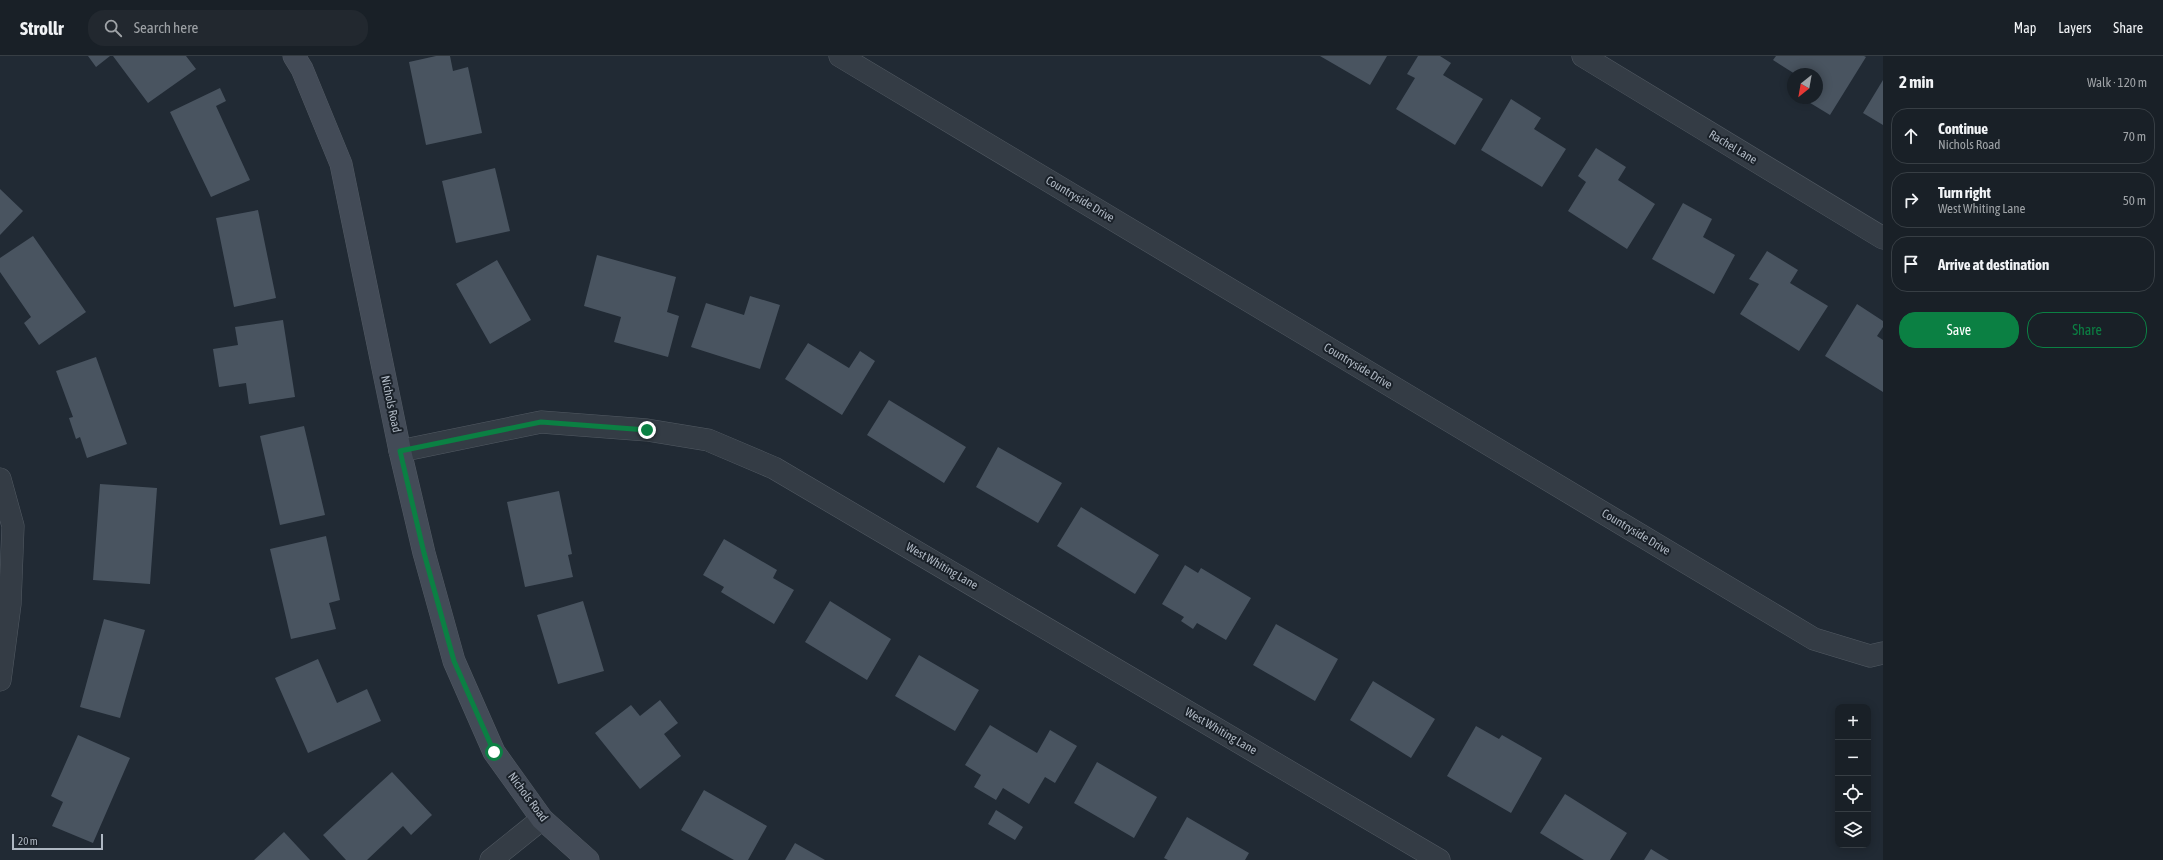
<!DOCTYPE html>
<html lang="en">
<head>
<meta charset="utf-8">
<style>
  :root { --surface:#192027; --page:#22282f; --text:#f1f3f6; --muted:#9fa3a7; --line:#373e44; --accent:#0b8043 }
  body { margin:0; font-family:"Asap Condensed",sans-serif; background:var(--page); color:var(--text) }
  .controls { position:absolute; right:12px; bottom:12px; display:grid; overflow:hidden; border-radius:8px; box-shadow:0 2px 10px #0003 }
  .controls button { width:36px; height:36px; display:grid; place-items:center; padding:0; border:0; border-bottom:1px solid var(--line); background:var(--surface); color:var(--text); font:20px sans-serif }
  .compass { position:absolute; left:1787px; top:12px; width:36px; height:36px; border-radius:50%; background:var(--surface); box-shadow:0 2px 10px #0003; rotate:211deg }
  .scale { position:absolute; left:12px; bottom:10px; width:91px; box-sizing:border-box; padding-left:4px; border:2px solid #aeb7c2; border-top:0; font-size:11px; line-height:14px; white-space:nowrap; color:#aeb7c2; -webkit-text-stroke:3px #1a2129; paint-order:stroke }
  .stop { position:absolute; width:12px; height:12px; margin:-9px; border:3px solid #0b8043; border-radius:50%; background:#fff }
  .stop.end { background:#0b8043; border-color:#fff; box-shadow:0 1px 4px #0008 }
  .list { margin:0; padding:0; list-style:none }
  h2 { display:flex; justify-content:space-between; align-items:center; height:52px; margin:0; padding:0 16px; font-size:17px }
  h2 small { font-size:13px; font-weight:400; color:var(--muted) }
  .list li { display:grid; grid-template-columns:26px 1fr auto; gap:12px; align-items:center; box-sizing:border-box; height:56px; margin:0 8px 8px; padding:0 8px; border:1px solid var(--line); border-radius:16px }
  .list b { display:block; font-size:15px; white-space:nowrap }
  .list p { margin:0; font-size:13px; white-space:nowrap; color:var(--muted) }
  .list em { font-size:13px; font-style:normal; color:var(--muted) }
  .actions { display:flex; gap:8px; padding:12px 16px }
  .actions a { flex:1; padding:9px 0; border:1px solid var(--accent); border-radius:16px; text-align:center; font-size:14px; color:var(--accent) }
  .actions .main { background:var(--accent); color:#fff }
  .icon { flex:none; width:22px; height:22px; fill:none; stroke:currentColor; stroke-width:2; stroke-linecap:round; stroke-linejoin:round }
  .map { position:relative; flex:none; width:1883px; height:804px; overflow:hidden }
  header { display:flex; align-items:center; gap:24px; box-sizing:border-box; height:56px; padding:0 20px; background:var(--surface); border-bottom:1px solid var(--line) }
  header strong { font-size:19px }
  nav { display:flex; gap:22px; margin-inline-start:auto; font-size:14px }
  .search { width:280px; height:36px; background:var(--page); display:flex; align-items:center; gap:10px; box-sizing:border-box; padding:0 14px; border-radius:16px; color:var(--muted); font-size:15px }
  main { display:flex }
  aside { flex:1; background:var(--surface) }
  .map>svg:first-child { display:block }
  .building { fill:#495460 }
  .lines { fill:none; stroke-linecap:round; stroke-linejoin:round }
  .street-casing { stroke:#525a63; stroke-width:23 }
  .secondary-casing { stroke:#525a63; stroke-width:23 }
  .street { stroke:#343c45; stroke-width:22 }
  .secondary { stroke:#434b57; stroke-width:22 }
  .route { stroke:#0b8043; stroke-width:5 }
  .labels { text-anchor:middle; dominant-baseline:central; stroke-width:4; stroke-linejoin:round; paint-order:stroke }
  .street-label { font-size:12px; fill:#aeb7c2; stroke:#1a2129 }
</style>
</head>
<body>
<header>
<strong>Strollr</strong>
<div class="search"><svg class="icon" aria-label="search" viewBox="0 0 24 24"><circle cx="10" cy="10" r="6"/><path d="M15 15l6 6"/></svg>Search here</div>
<nav><a>Map</a><a>Layers</a><a>Share</a></nav>
</header>
<main>
<div class="map">
<svg width="1883" height="804" viewBox="0 0 1883 804">
  <rect width="100%" height="100%" fill="#212a34"/>
  <!-- building -->
  <path class="building" d="M 88,0 L 110,0 L 96,11 Z
    M 113,0 L 186,0 L 196,13 L 148,47 Z
    M 436,0 L 450,0 L 453,15 L 468,11 L 482,77 L 426,89 L 409,6 Z
    M 1320,0 L 1387,0 L 1370,29 Z
    M 1418,0 L 1440,0 L 1451,7 L 1443,19 L 1483,43 L 1455,89 L 1396,53 L 1415,22 L 1407,18 Z
    M 1776,0 L 1864,0 L 1866,1 L 1830,59 L 1802,42 L 1817,42 L 1817,18 L 1795,18 L 1773,4 Z
    M 1883,24 L 1883,69 L 1863,57 Z
    M 220,32 L 226,45 L 216,50 L 250,124 L 211,141 L 170,56 Z
    M 1511,43 L 1541,62 L 1534,73 L 1566,93 L 1542,131 L 1481,94 Z
    M 1596,92 L 1626,111 L 1618,124 L 1655,148 L 1627,193 L 1568,155 L 1586,126 L 1578,120 Z
    M 495,112 L 510,175 L 456,187 L 442,125 Z
    M 0,133 L 23,155 L 0,179 Z
    M 1683,147 L 1712,163 L 1703,181 L 1735,199 L 1714,238 L 1652,203 Z
    M 258,154 L 276,242 L 234,251 L 216,162 Z
    M 33,180 L 86,256 L 39,289 L 24,267 L 31,261 L 0,216 L 0,202 Z
    M 1767,195 L 1798,214 L 1790,227 L 1828,250 L 1799,295 L 1740,258 L 1759,228 L 1749,223 Z
    M 597,199 L 676,221 L 667,256 L 679,260 L 668,301 L 614,286 L 621,261 L 584,250 Z
    M 497,204 L 531,264 L 490,288 L 456,228 Z
    M 750,240 L 780,249 L 760,313 L 691,291 L 706,247 L 744,259 Z
    M 1857,248 L 1883,265 L 1883,271 L 1877,280 L 1883,284 L 1883,336 L 1825,300 Z
    M 283,264 L 295,341 L 249,348 L 246,327 L 219,331 L 213,293 L 238,289 L 235,271 Z
    M 808,287 L 849,312 L 860,295 L 875,305 L 842,359 L 785,323 Z
    M 96,301 L 127,388 L 87,402 L 80,381 L 76,383 L 69,362 L 73,361 L 56,315 Z
    M 889,344 L 966,391 L 944,427 L 867,379 Z
    M 304,370 L 325,459 L 280,469 L 260,380 Z
    M 998,391 L 1062,427 L 1038,467 L 976,431 Z
    M 100,428 L 157,432 L 150,528 L 93,524 Z
    M 559,435 L 572,498 L 568,499 L 573,521 L 525,531 L 507,446 Z
    M 1081,451 L 1159,499 L 1135,538 L 1057,490 Z
    M 326,480 L 340,544 L 329,547 L 336,573 L 291,583 L 270,493 Z
    M 724,483 L 777,514 L 773,522 L 794,534 L 774,568 L 721,536 L 724,531 L 703,519 Z
    M 1185,509 L 1198,517 L 1201,512 L 1251,542 L 1226,584 L 1197,567 L 1193,573 L 1181,565 L 1184,561 L 1162,548 Z
    M 583,545 L 604,615 L 558,628 L 537,559 Z
    M 830,545 L 891,583 L 867,624 L 805,586 Z
    M 104,563 L 145,574 L 120,662 L 80,651 Z
    M 1276,568 L 1338,603 L 1315,645 L 1253,609 Z
    M 919,599 L 979,634 L 955,675 L 895,640 Z
    M 318,603 L 337,647 L 367,633 L 381,665 L 308,697 L 275,622 Z
    M 1373,625 L 1435,663 L 1411,702 L 1350,664 Z
    M 660,644 L 678,667 L 664,678 L 681,700 L 640,733 L 595,677 L 631,649 L 640,660 Z
    M 990,669 L 1037,697 L 1050,674 L 1077,690 L 1055,727 L 1045,721 L 1029,748 L 1003,732 L 996,744 L 974,731 L 981,719 L 965,709 Z
    M 1476,670 L 1499,683 L 1502,679 L 1542,702 L 1511,757 L 1447,720 Z
    M 78,679 L 130,702 L 93,787 L 52,770 L 63,746 L 51,740 Z
    M 1097,706 L 1157,741 L 1134,782 L 1074,747 Z
    M 392,716 L 432,759 L 411,779 L 403,770 L 367,804 L 346,804 L 323,779 Z
    M 704,734 L 767,770 L 748,804 L 734,804 L 681,774 Z
    M 1565,738 L 1627,777 L 1610,804 L 1584,804 L 1540,777 Z
    M 996,754 L 1023,771 L 1015,784 L 988,768 Z
    M 1187,761 L 1249,797 L 1245,804 L 1168,804 L 1164,802 Z
    M 284,776 L 310,804 L 254,804 Z
    M 795,787 L 825,804 L 785,804 Z
    M 1651,793 L 1669,804 L 1644,804 Z"/>
  <g class="lines">
    <!-- street casing -->
    <g class="street-casing">
      <path id="street" d="M 840,0 L 1814,583 L 1870,600 L 1883,597
        M 1583,0 L 1883,182
        M 400,395 L 541,366 L 647,374 L 708,384 L 774,412 L 1439,804
        M 0,423 L 13,470 L 10,548 L 0,624
        M 491,804 L 542,763"/>
    </g>
    <!-- secondary casing -->
    <g class="secondary-casing">
      <path id="secondary" d="M 294,0 L 302,13 L 341,108 L 400,395 L 424,497 L 454,605 L 494,696 L 542,763 L 588,804"/>
    </g>
    <!-- street -->
    <use href="#street" class="street"/>
    <!-- secondary -->
    <use href="#secondary" class="secondary"/>
  </g>
  <g class="lines">
    <!-- route -->
    <path class="route" d="M 494,696 L 454,605 L 424,497 L 400,395 L 541,366 L 647,374"/>
  </g>
  <g class="labels">
    <!-- street labels -->
    <g class="street-label">
      <text transform="translate(1733 91) rotate(31)">Rachel Lane</text>
      <text transform="translate(1080 143) rotate(31)">Countryside Drive</text>
      <text transform="translate(1358 310) rotate(31)">Countryside Drive</text>
      <text transform="translate(391 348) rotate(78)">Nichols Road</text>
      <text transform="translate(1636 476) rotate(31)">Countryside Drive</text>
      <text transform="translate(942 510) rotate(30)">West Whiting Lane</text>
      <text transform="translate(1221 675) rotate(30)">West Whiting Lane</text>
      <text transform="translate(528 741) rotate(53)">Nichols Road</text>
    </g>
  </g>
</svg>
<div class="controls">
<button>+</button>
<button>−</button>
<button><svg class="icon" aria-label="locate" viewBox="0 0 24 24"><circle cx="12" cy="12" r="6"/><path d="M12 2v4M12 18v4M2 12h4M18 12h4"/></svg></button>
<button><svg class="icon" aria-label="layers" viewBox="0 0 24 24"><path d="M12 4l9 5-9 5-9-5zM3 14l9 5 9-5"/></svg></button>
</div>
<svg class="compass" viewBox="-18 -18 36 36"><path d="M0-13l5 13h-10z" fill="#e53935"/><path d="M0 13l5-13h-10z" fill="#9fa3a7"/></svg>
<div class="scale">20 m</div>
<div class="stop" style="left:494px;top:696px"></div>
<div class="stop end" style="left:647px;top:374px"></div>
</div>
<aside>
<h2>2 min<small>Walk · 120 m</small></h2>
<ul class="list">
<li><svg class="icon" aria-label="ahead" viewBox="0 0 24 24"><path d="M12 20V5M6 11l6-6 6 6"/></svg><div><b>Continue</b><p>Nichols Road</p></div><em>70 m</em></li>
<li><svg class="icon" aria-label="right" viewBox="0 0 24 24"><path d="M7 20v-9h11M14 6l5 5-5 5"/></svg><div><b>Turn right</b><p>West Whiting Lane</p></div><em>50 m</em></li>
<li><svg class="icon" aria-label="arrive" viewBox="0 0 24 24"><path d="M6 21V4h12l-3 4 3 4H6"/></svg><div><b>Arrive at destination</b></div></li>
</ul>
<div class="actions"><a class="main">Save</a><a>Share</a></div>
</aside>
</main>
</body>
</html>
